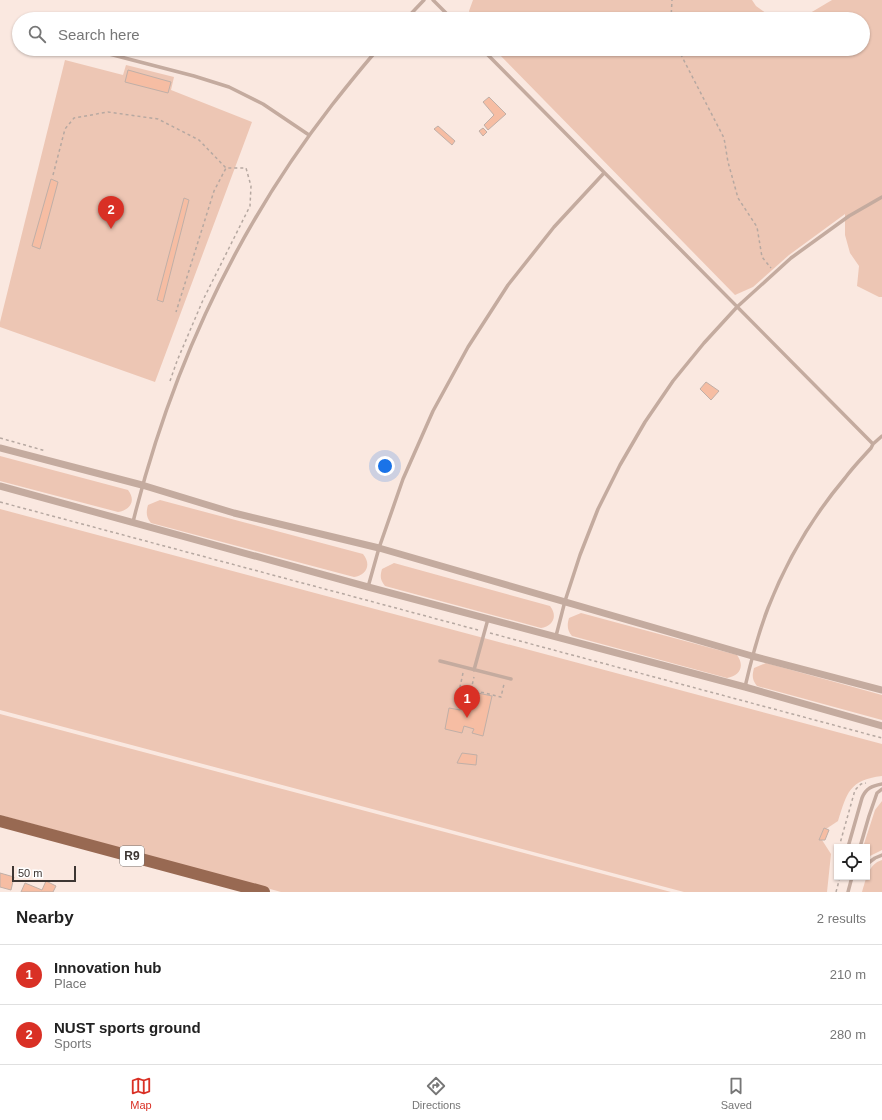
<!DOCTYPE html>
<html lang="en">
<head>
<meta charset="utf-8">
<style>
  :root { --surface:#fff; --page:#f2f2f2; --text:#222; --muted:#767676; --line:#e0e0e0; --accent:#d93025 }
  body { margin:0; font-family:Arial,sans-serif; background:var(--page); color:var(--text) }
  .controls { position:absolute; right:12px; bottom:12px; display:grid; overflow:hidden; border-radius:0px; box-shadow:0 1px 3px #0004 }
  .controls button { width:36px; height:36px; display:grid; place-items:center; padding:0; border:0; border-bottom:1px solid var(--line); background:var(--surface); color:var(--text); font:20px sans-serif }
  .scale { position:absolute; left:12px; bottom:10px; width:64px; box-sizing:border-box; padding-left:4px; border:2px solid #3d3633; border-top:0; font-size:11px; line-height:14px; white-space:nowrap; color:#3d3633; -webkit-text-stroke:3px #fff; paint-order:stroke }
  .you { position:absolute; left:385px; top:466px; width:14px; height:14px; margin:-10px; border:3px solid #fff; border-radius:50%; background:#1a73e8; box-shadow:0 0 0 6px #1a73e833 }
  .badge { display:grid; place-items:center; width:26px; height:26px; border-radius:50%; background:var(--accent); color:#fff; font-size:13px; font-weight:700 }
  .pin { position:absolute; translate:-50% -33px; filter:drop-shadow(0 1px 2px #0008) }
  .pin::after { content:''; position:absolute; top:21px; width:14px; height:12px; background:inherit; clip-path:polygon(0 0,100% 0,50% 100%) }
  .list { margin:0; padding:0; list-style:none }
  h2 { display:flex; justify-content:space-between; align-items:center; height:52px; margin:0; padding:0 16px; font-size:17px }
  h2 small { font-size:13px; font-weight:400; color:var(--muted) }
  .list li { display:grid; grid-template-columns:26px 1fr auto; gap:12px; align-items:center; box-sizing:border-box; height:60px; padding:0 16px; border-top:1px solid var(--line) }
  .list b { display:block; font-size:15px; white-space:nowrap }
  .list p { margin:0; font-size:13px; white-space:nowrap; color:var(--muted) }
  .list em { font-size:13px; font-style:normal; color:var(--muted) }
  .icon { flex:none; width:22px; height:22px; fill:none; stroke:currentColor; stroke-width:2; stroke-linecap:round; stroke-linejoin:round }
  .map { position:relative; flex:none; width:882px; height:892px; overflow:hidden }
  .search { position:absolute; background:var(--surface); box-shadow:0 1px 3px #0004; left:12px; right:12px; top:12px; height:44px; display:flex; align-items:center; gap:10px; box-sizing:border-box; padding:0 14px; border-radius:22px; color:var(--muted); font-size:15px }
  .sheet { height:172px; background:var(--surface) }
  nav { display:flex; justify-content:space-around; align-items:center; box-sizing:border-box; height:56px; border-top:1px solid var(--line); background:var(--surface); font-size:11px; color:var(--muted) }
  nav a { display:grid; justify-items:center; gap:2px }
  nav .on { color:var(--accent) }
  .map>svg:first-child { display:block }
  .green { fill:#edc6b4 }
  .building { fill:#f6bda3; stroke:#c0afa7 }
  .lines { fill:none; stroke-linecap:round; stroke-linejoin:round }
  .path { stroke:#b6a8a1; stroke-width:1.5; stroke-dasharray:3 3; stroke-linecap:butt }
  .service { stroke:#c4ab9f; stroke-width:3.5 }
  .minor { stroke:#c4ab9f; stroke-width:7 }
  .trunk { stroke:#986952; stroke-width:12 }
  .labels { text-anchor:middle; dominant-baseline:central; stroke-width:3.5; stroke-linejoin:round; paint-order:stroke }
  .shield { fill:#fff; stroke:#777270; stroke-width:1 }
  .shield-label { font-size:12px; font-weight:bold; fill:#3d3633 }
</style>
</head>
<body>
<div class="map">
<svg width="882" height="892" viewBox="0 0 882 892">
  <rect width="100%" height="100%" fill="#fae8e0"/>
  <!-- green -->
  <path class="green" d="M 473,0 L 752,0 L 756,6 L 774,19 L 472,19 L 469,11 Z
    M 832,0 L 882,0 L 882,297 L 879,297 L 857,286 L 859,266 L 850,253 L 845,235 L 845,214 L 789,255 L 753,287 L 735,295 L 494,49 L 863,49 L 863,19 L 800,19 Z
    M 65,60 L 123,75 L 126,65 L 174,77 L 171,90 L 252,122 L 155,382 L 0,327 L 0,322 Z
    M 0,456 L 128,490 C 136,500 131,510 118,512 L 0,481 Z
    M 160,500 L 363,554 C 372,565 366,575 354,577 L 151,523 C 146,517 146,512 148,505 Z
    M 0,509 L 882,744 L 882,776 C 849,780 847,793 838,821 L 826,829 L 824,828 L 819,840 L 822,840 L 831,854 L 827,892 L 684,892 L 0,710 Z
    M 394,563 L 550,606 C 558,616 553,626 541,628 L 385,586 C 380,580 380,576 382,569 Z
    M 581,613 L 737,655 C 745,666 740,676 727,678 L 572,636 C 567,630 567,625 569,618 Z
    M 766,663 L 882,695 L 882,720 L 757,686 C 752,680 752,676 754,668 Z
    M 0,714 L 671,892 L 281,892 L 0,815 Z
    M 882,801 L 882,850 L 870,856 L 867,859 L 867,847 L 863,847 L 875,810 Z
    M 882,860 L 882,892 L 862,892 C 866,880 868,864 882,860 Z"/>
  <!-- building -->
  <path class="building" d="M 128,70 L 171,82 L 168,93 L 125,82 Z
    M 489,97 L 506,114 L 488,130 L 484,125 L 494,115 L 483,102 Z
    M 438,126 L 455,141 L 452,145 L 434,129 Z
    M 483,128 L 487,132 L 483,136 L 479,131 Z
    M 51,179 L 58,182 L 40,249 L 32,246 Z
    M 184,198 L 189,200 L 163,302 L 157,300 Z
    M 706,382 L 719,391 L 711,400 L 700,389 Z
    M 464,690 L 492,696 L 483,736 L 472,733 L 474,729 L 464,726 L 462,733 L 445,729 L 449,708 L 460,710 Z
    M 462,753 L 477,755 L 476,765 L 457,763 Z
    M 824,828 L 829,830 L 825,840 L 819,840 Z
    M 0,873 L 14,877 L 11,890 L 0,887 Z
    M 46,881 L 56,886 L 53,892 L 21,892 L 25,883 L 42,890 Z"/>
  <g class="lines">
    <!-- path -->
    <path class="path" d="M 671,19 L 672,0
      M 678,49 L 724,138 L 728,162 L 738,198 L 757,227 L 762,257 L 771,268
      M 53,175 L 65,129 L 74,118 L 108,112 L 158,119 L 199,140 L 226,168
      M 170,381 L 177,361 L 203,300 L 250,206 L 251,186 L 246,168 L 226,168 L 214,191 L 176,312
      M 0,438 L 46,451
      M 0,502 L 478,630
      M 490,633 L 882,738
      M 463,673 L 460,687 L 501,697 L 504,684
      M 471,690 L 474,677
      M 839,847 L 855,790 L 861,784 L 866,783
      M 837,855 L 837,858
      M 836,892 L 840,877"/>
    <!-- service -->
    <path class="service" d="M 433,0 L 452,19
      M 406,19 L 424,0
      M 90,49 L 194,76 L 229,87 L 263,104 L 309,135
      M 482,49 L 873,444
      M 133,522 C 171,369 235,230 332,105 C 347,86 362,67 378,49
      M 368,587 L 379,548 L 403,479 L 433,411 L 468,347 L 508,285 L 554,227 L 604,173
      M 556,636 L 565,601 L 580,555 L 598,509 L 620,465 L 645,422 L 673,381 L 704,343 L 737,307 L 791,258 L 849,216 L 882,197
      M 440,661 L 511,679
      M 474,670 L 488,619
      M 745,687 C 751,661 758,634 768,608 C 786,562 813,516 845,478 C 853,467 862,458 871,448 L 873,444 L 882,436
      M 848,847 L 862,798 C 866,788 872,786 882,784
      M 860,847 L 869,816 L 877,793 L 882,789
      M 867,864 L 875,858 L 882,855
      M 848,892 L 852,877"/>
    <!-- minor -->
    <path class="minor" d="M 0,448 L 142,485 L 234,513 L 379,548 L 752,656 L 882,690
      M 0,486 L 368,587 L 745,687 L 882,726"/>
    <!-- trunk -->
    <path class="trunk" d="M 0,821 L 264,892"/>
  </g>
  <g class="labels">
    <!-- shield labels -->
    <rect class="shield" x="120" y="846" width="24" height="20" rx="3"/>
    <g class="shield-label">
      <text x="132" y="856">R9</text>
    </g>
  </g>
</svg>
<div class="controls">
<button><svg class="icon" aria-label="locate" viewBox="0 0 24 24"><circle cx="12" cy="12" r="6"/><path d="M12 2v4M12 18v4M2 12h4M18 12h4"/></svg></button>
</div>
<div class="scale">50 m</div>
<div class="you"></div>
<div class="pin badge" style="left:467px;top:718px">1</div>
<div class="pin badge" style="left:111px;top:229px">2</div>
<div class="search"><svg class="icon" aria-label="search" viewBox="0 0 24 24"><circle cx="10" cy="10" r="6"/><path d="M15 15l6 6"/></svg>Search here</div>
</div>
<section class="sheet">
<h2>Nearby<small>2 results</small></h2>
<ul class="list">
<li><span class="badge">1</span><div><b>Innovation hub</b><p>Place</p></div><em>210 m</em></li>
<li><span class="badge">2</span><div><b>NUST sports ground</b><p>Sports</p></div><em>280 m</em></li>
</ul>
</section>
<nav>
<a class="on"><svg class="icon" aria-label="map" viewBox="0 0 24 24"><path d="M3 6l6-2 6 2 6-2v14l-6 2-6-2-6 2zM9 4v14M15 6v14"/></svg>Map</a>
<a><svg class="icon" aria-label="directions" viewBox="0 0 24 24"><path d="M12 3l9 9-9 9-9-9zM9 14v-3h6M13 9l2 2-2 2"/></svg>Directions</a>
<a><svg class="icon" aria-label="saved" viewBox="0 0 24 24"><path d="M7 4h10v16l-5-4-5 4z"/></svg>Saved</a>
</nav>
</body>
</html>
